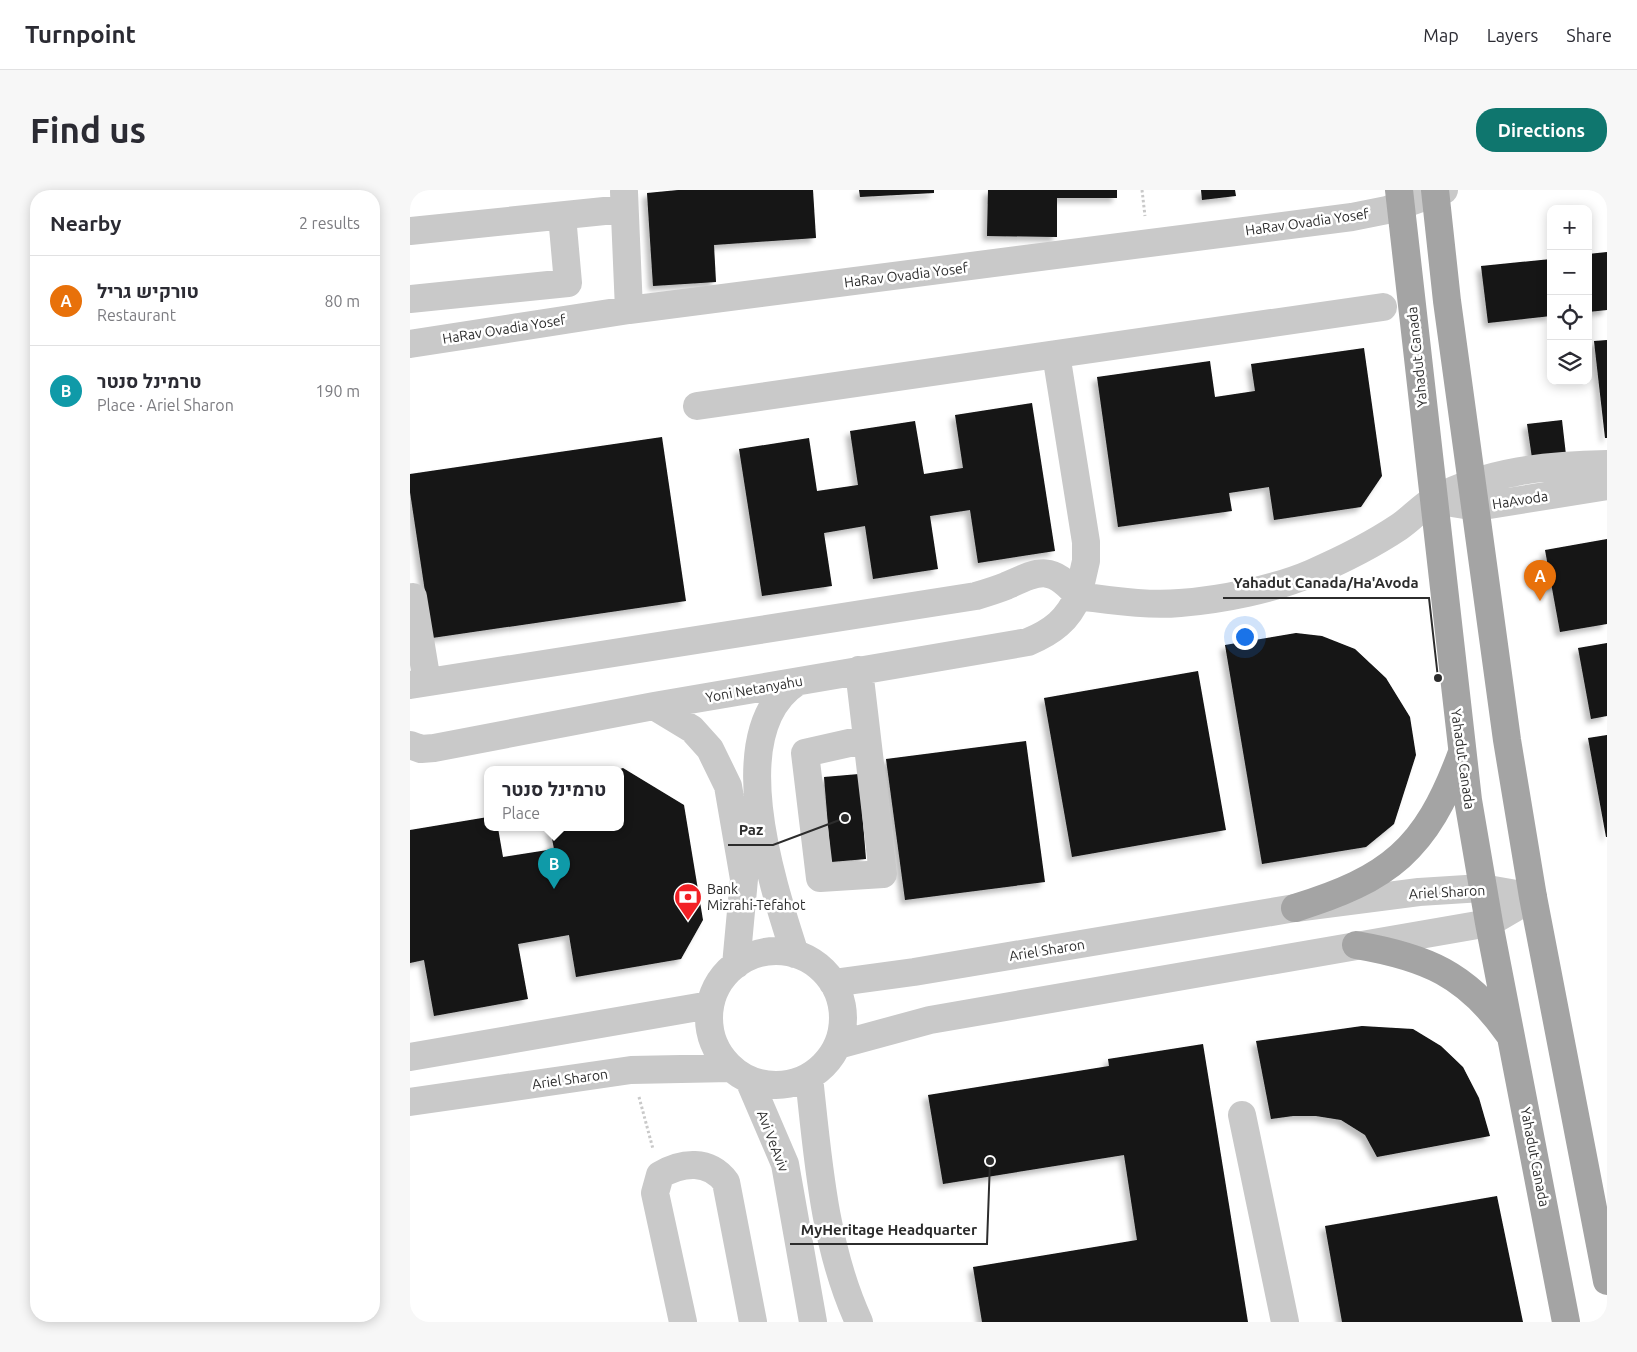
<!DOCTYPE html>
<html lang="en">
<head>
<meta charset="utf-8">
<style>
  :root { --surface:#fff; --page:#f7f7f7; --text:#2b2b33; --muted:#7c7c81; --line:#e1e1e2; --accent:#0f766e }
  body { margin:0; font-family:Ubuntu,Heebo,sans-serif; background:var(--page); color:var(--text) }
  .controls { position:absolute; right:15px; top:15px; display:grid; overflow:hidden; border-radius:10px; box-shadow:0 2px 12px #0003 }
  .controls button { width:45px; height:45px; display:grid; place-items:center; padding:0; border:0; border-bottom:1px solid var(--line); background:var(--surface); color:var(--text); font:25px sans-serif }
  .you { position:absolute; left:834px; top:446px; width:18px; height:18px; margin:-12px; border:4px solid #fff; border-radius:50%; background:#1a73e8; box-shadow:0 0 0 8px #1a73e833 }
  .badge { display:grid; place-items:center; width:32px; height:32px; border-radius:50%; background:var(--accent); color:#fff; font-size:16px; font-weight:700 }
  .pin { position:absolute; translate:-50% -41px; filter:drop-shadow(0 1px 2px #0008) }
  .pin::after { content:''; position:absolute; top:26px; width:18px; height:15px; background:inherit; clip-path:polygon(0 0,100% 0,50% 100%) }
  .popup { position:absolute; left:74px; top:576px; width:140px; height:65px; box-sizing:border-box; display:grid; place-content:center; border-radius:10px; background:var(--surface); filter:drop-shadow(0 1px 4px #0005); font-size:16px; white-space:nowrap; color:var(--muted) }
  .popup b { font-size:19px; color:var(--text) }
  .popup::after { content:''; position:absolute; left:50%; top:100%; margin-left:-10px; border:10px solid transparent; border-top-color:var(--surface) }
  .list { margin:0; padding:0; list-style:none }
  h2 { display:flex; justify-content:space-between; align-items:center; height:65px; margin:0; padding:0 20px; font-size:21px }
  h2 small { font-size:16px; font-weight:400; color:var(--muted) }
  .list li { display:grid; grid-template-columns:32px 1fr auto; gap:15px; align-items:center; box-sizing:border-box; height:90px; padding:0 20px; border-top:1px solid var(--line) }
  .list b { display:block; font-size:19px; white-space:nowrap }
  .list p { margin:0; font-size:16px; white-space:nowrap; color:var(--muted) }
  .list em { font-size:16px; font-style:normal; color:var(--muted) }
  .icon { flex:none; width:28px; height:28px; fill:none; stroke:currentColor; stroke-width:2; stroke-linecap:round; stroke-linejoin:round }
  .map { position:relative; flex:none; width:1197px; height:1132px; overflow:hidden; border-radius:20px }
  header { display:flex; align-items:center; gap:30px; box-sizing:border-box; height:70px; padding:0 25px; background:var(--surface); border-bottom:1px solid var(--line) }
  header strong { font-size:24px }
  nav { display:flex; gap:28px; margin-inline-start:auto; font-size:18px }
  .intro { display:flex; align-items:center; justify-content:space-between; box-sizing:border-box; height:120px; padding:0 30px }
  h1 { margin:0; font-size:35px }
  .button { padding:12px 22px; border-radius:20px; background:var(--accent); color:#fff; font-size:18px; font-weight:700 }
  main { display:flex; gap:30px; padding:0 30px }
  aside { flex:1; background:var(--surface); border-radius:20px; box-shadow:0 2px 12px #0003 }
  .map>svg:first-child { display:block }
  .building { fill:#131313; filter:url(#shadow) }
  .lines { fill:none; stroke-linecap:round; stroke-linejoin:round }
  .path { stroke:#c9c9c9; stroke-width:3; stroke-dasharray:2.5 2.5; stroke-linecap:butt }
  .minor { stroke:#c9c9c9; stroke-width:28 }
  .major { stroke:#a4a4a4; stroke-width:28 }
  .labels { text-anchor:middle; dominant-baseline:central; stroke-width:5; stroke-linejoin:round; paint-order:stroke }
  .street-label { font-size:14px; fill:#2c2c2c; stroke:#fff }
  .poi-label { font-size:14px; fill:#2c2c2c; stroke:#fff; text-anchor:start }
  .leader { fill:none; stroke:#2c2c2c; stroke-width:2 }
  .callout-dot { fill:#2c2c2c; stroke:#fff; stroke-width:2 }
  .callout-label { font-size:15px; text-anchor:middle; font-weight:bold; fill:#2c2c2c; stroke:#fff; stroke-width:5; stroke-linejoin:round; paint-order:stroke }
</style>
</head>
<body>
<header>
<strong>Turnpoint</strong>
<nav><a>Map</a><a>Layers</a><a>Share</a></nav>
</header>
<div class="intro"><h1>Find us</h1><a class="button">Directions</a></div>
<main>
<aside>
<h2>Nearby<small>2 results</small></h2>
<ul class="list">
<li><span class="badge" style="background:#e8710a">A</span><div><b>טורקיש גריל</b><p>Restaurant</p></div><em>80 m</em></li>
<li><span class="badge" style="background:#0f9aa8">B</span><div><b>טרמינל סנטר</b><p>Place · Ariel Sharon</p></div><em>190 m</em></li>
</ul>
</aside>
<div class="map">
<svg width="1197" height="1132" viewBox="0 0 1197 1132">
  <defs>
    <filter id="shadow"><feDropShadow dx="-4.5" dy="4.5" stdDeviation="2.5" flood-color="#0004"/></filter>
  </defs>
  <rect width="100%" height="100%" fill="#fff"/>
  <!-- building -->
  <path class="building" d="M 268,0 L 403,0 L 406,48 L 304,55 L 306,92 L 243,96 L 237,3 Z
    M 449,0 L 524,0 L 524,3 L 450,7 Z
    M 578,0 L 707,0 L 707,8 L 647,8 L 647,47 L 577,46 Z
    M 791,0 L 825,0 L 826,6 L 792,10 Z
    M 1197,62 L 1197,120 L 1178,122 L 1178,64 Z
    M 1141,69 L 1141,126 L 1078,133 L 1071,76 Z
    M 1197,150 L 1197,248 L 1195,248 L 1184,151 Z
    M 954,158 L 972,286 L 951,317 L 864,330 L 859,297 L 819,303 L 822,321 L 708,337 L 687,187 L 800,171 L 805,207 L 845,201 L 841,174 Z
    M 622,213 L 645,361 L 568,373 L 560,320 L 520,326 L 528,379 L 463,389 L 455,336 L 414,343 L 422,396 L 352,406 L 329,259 L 399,248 L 407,301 L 448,295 L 440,241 L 505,231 L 514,284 L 553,278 L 545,225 Z
    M 1152,230 L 1156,265 L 1122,268 L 1117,234 Z
    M 252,247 L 276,411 L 22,448 L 0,302 L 0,284 Z
    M 1197,349 L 1197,434 L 1150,442 L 1135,360 Z
    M 886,443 L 912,446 L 945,459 L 976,488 L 1000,527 L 1006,565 L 984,634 L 956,657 L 852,674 L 815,455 Z
    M 1197,453 L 1197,526 L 1181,529 L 1168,458 Z
    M 788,481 L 816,640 L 662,667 L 634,508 Z
    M 1197,545 L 1197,647 L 1196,647 L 1178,548 Z
    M 616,551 L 635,692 L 495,710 L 476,569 Z
    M 213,578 L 274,615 L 293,730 L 271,769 L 166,787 L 159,745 L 108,754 L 118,809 L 24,826 L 14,770 L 0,773 L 0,640 L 78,627 L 78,638 L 88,638 L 93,667 L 144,659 L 140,638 L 210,638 L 210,579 Z
    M 449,584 L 456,669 L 421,672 L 414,587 Z
    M 952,836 L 1003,839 L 1031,856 L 1053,877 L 1069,908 L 1080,946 L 967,967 L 955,945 L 931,930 L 906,926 L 883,926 L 861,929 L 846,851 Z
    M 793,854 L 838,1132 L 572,1132 L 563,1077 L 727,1050 L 714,965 L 533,994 L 518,905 L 699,876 L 698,869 Z
    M 1087,1006 L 1113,1132 L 932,1132 L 915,1036 Z"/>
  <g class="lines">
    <!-- path -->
    <path class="path" d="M 732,0 L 735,26
      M 229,907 L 243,959"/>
    <!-- minor -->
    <path class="minor" d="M 214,2 L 219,120
      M 0,41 L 214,19
      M 0,109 L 158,93 L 152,26
      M 0,154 L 219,120 L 942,27 L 977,20 L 1034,0
      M 646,164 L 676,352 L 676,371 L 668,406 C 701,410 736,416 770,413 C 811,410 865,399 902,383 C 932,370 962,355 989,337 C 1001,329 1012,316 1025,309 C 1079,281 1137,275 1197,274
      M 287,216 L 973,117
      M 1042,313 L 1067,317 L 1197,296
      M 3,407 L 17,492
      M 449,480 L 473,684 L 410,688 L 395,563 L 457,549
      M 0,495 L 566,406 C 576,403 586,400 596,396 C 629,381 641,374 668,406 C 658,430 642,442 618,452 L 244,516 L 24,558 L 11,559 L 0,555
      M 244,516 L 282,539 L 300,559 L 318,596 L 334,689 L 326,775
      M299 828a67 67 0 1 1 134 0a67 67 0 1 1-134 0Z
      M 385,764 C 363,696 311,541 387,492
      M 423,793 L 504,782 L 885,718 L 1009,702 L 1072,698 L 1123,707
      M 428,855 L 520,830 L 1079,733 L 1123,707
      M 0,867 L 300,815
      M 399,887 C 408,970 414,1056 449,1132
      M 339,890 L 375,974 L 403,1132
      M 0,912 L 221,880 L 321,878
      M 832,925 L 875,1132
      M 273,1132 L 245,1003 L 250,985 C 272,972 299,969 316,992 L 343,1132"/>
    <!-- major -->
    <path class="major" d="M 989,0 L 1058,610 L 1079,733 L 1156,1132
      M 1025,0 L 1037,111 L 1097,550 L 1123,707 L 1197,1091
      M 885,718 C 979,689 1016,660 1051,565
      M 946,755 C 1016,767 1057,784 1099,844"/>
  </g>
  <!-- icons -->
  <defs>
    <g id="bank-pin" transform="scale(1.4375)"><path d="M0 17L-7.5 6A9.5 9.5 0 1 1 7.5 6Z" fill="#f22025" stroke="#fff"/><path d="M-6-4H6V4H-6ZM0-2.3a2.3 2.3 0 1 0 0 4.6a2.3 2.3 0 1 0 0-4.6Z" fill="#fff"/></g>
  </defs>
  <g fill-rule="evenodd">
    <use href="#bank-pin" x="278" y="707"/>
  </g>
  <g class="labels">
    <!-- street labels -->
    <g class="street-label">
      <text transform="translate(897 32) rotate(-8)">HaRav Ovadia Yosef</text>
      <text transform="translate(496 85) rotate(-7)">HaRav Ovadia Yosef</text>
      <text transform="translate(94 139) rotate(-9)">HaRav Ovadia Yosef</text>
      <text transform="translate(1007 167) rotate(-96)">Yahadut Canada</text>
      <text transform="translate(1110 310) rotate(-9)">HaAvoda</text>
      <text transform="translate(344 499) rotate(-10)">Yoni Netanyahu</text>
      <text transform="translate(1053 569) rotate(82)">Yahadut Canada</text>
      <text transform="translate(1037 702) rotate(-3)">Ariel Sharon</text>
      <text transform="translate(637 760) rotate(-9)">Ariel Sharon</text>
      <text transform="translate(160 889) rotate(-8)">Ariel Sharon</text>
      <text transform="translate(363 951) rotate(69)">Avi VeAviv</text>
      <text transform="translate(1125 967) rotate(79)">Yahadut Canada</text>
    </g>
    <!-- poi labels -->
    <g class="poi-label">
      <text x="297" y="699">Bank<tspan x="297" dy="16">Mizrahi-Tefahot</tspan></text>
    </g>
  </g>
  <!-- callouts -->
  <path class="leader" d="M1028 488L1019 408H813M435 628L363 655H318M580 971L577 1054H380"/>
  <g class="callout-dot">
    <circle cx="1028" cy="488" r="5"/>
    <circle cx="435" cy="628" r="5"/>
    <circle cx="580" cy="971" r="5"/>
  </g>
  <g class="callout-label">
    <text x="916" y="398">Yahadut Canada/Ha'Avoda</text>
    <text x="341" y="645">Paz</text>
    <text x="479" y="1045">MyHeritage Headquarter</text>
  </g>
</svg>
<div class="controls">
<button>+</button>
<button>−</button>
<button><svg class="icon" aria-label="locate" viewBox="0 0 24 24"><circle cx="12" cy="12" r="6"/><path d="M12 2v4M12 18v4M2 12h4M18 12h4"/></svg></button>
<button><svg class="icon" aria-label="layers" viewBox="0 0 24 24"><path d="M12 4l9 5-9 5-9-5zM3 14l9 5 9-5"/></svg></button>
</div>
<div class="you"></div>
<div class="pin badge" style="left:1130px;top:411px;background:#e8710a">A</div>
<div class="pin badge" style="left:144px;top:699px;background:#0f9aa8">B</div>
<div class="popup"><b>טרמינל סנטר</b>Place</div>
</div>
</main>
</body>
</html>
